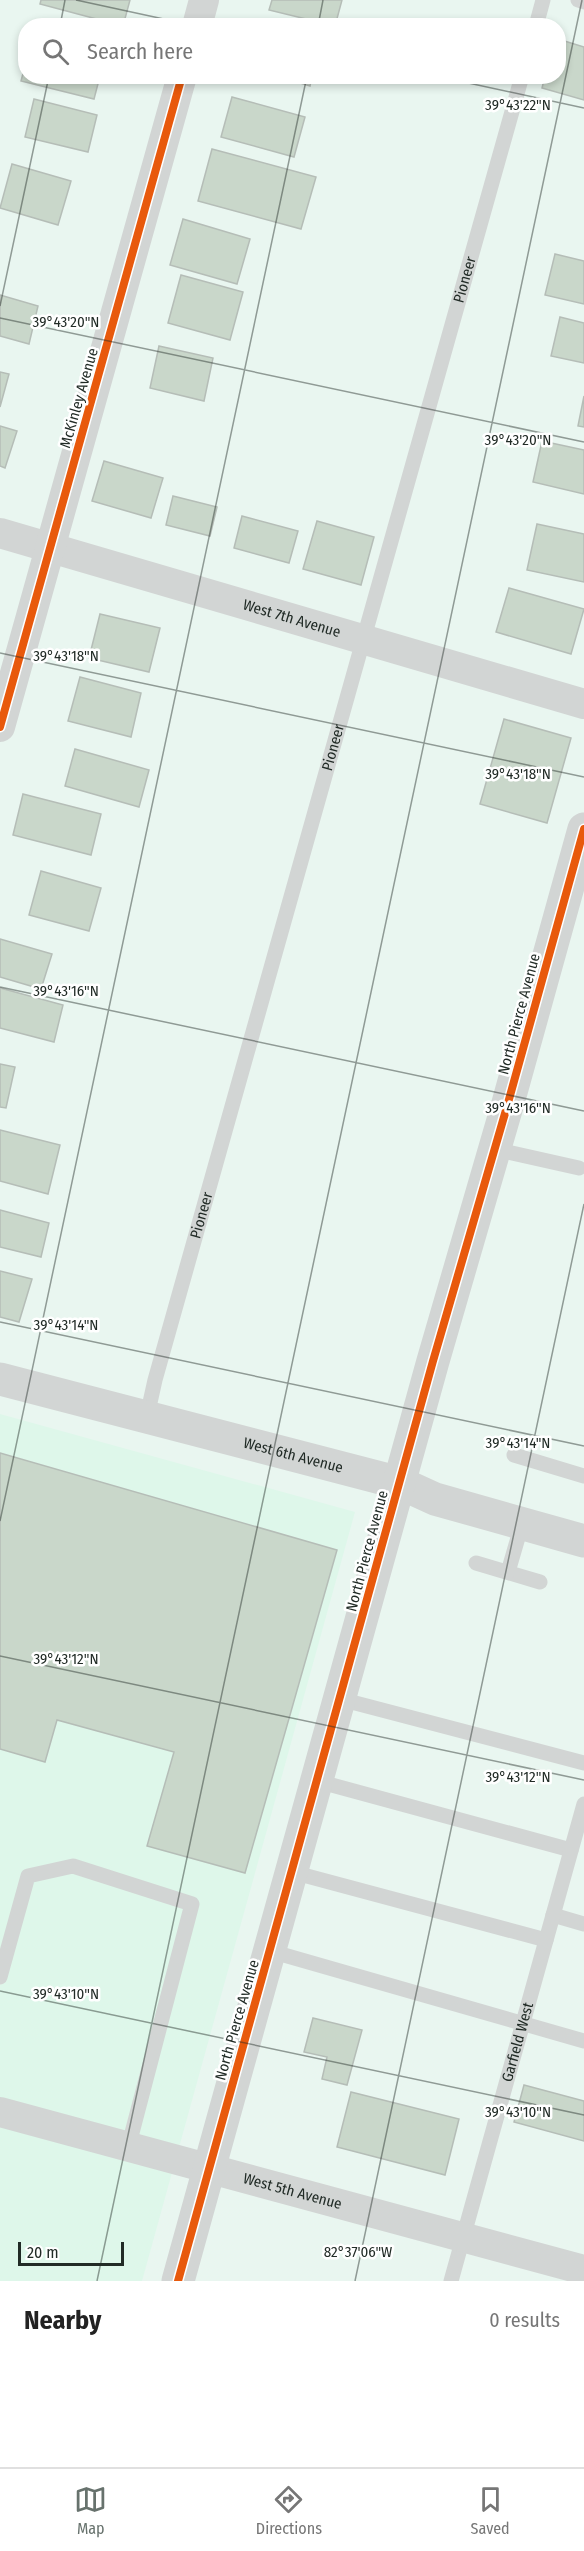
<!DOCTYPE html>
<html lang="en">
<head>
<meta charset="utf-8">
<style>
  :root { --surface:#fff; --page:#f2f2f2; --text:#222; --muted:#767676; --line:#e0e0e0; --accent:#67726d }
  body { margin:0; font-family:"Fira Sans Condensed",sans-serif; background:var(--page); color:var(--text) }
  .scale { position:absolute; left:18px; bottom:15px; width:106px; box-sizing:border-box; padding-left:6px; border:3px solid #212b26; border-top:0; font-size:16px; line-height:21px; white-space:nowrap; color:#212b26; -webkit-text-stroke:4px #fff; paint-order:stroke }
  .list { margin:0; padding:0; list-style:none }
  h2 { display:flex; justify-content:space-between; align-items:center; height:78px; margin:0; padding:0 24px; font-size:26px }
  h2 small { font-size:20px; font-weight:400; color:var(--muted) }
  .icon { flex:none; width:33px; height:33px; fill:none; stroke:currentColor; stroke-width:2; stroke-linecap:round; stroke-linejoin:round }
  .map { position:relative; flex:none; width:584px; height:2281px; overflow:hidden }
  .search { position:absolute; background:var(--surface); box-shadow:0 3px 9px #0003; left:18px; right:18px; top:18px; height:66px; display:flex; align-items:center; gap:15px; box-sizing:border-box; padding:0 21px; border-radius:24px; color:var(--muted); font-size:22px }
  .sheet { height:186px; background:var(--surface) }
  nav { display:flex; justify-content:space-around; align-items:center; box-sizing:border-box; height:84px; border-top:2px solid var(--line); background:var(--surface); font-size:16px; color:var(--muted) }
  nav a { display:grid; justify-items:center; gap:3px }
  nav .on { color:var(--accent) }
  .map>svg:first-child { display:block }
  .built { fill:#def7ea }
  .building { fill:#c9d7ca; stroke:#b5bdb7; stroke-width:1.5 }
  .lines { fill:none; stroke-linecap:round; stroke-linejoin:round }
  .service { stroke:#d2d5d4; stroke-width:15 }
  .minor { stroke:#d2d5d4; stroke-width:30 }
  .tertiary { stroke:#d2d5d4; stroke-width:33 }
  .cycleway-casing { stroke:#fff; stroke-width:11 }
  .cycleway { stroke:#e8590c; stroke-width:8 }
  .ticks { fill:none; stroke:#212b26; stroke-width:1.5; stroke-opacity:0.45 }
  .labels { text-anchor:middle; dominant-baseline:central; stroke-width:5; stroke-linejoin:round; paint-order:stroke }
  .street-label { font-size:15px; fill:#212b26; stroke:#fff }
  .ticks-label { font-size:15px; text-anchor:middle; fill:#212b26; stroke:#fff; stroke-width:5; stroke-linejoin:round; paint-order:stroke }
</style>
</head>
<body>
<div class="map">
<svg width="584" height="2281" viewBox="0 0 584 2281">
  <rect width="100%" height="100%" fill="#e9f6f0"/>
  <!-- built -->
  <path class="built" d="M 0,1414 L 355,1512 L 142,2281 L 0,2281 Z"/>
  <!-- building -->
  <path class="building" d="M 41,0 L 130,0 L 123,26 L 40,4 Z
    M 272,0 L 342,0 L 335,26 L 269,10 Z
    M 558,39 L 584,47 L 584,100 L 542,88 L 545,76 L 558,76 Z
    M 26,62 L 26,76 L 100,76 L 94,99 L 21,81 Z
    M 278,76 L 312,76 L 310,86 Z
    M 232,97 L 305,117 L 294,157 L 221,137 Z
    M 34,99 L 97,115 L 88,152 L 25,137 Z
    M 212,149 L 316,177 L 301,229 L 198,201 Z
    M 12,164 L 71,181 L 58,225 L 0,208 Z
    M 183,219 L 250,239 L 237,284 L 170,265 Z
    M 555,254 L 584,261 L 584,304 L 545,295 Z
    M 181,275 L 243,292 L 230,340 L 168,323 Z
    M 0,295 L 38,306 L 29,344 L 0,336 Z
    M 560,317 L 584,323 L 584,363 L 551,356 Z
    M 159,346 L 213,358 L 204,401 L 150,388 Z
    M 0,372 L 9,374 L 0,407 Z
    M 584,396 L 584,427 L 578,426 Z
    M 0,426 L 17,431 L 5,468 L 0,466 Z
    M 542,441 L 584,450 L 584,494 L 533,482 Z
    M 104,461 L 163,478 L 151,518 L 92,501 Z
    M 173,496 L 217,507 L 210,536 L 166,525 Z
    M 242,516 L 298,531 L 289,563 L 234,548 Z
    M 317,521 L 374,537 L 361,585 L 303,569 Z
    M 537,524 L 584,534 L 584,582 L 527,570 Z
    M 509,588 L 584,609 L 571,654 L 496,632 Z
    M 100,614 L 160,628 L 149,672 L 89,658 Z
    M 80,677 L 141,693 L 131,737 L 68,721 Z
    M 504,719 L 571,738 L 547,823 L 480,804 Z
    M 75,749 L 149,770 L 139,807 L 65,786 Z
    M 23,794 L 101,814 L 91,855 L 13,835 Z
    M 41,871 L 101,888 L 89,931 L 29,915 Z
    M 0,939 L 52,954 L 41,989 L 0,977 Z
    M 0,988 L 63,1005 L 54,1042 L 0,1028 Z
    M 0,1064 L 15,1067 L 6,1108 L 0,1107 Z
    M 0,1130 L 60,1145 L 48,1194 L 0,1181 Z
    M 0,1210 L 49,1223 L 41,1257 L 0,1247 Z
    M 0,1271 L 32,1279 L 19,1322 L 0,1317 Z
    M 0,1453 L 337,1550 L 245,1873 L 147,1846 L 174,1752 L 57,1720 L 45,1762 L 0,1749 Z
    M 313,2018 L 362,2030 L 347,2085 L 322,2079 L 327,2057 L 304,2052 Z
    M 524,2085 L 584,2101 L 584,2141 L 514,2122 Z
    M 351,2092 L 459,2119 L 445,2175 L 337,2147 Z"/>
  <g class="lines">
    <!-- service -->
    <g class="service">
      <path d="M 578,0 L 584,2"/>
      <path d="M 536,26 L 543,0"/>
      <path d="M 494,1149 L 579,1168"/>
      <path id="s1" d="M 147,1416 L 155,1380 L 522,76"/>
      <path d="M 514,1455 L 584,1476"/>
      <path d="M 476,1563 L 540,1582"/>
      <path d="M 508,1572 L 522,1524"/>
      <path d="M 340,1699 L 584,1763"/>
      <path d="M 317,1781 L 571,1850"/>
      <path d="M 292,1872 L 546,1940"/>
      <path d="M 553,1915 L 584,1924"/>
      <path d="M 270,1951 L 584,2041"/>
      <path d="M 0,1977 L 28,1876 L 73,1866 L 192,1904 L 128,2148"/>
      <path id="s2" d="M 451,2281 L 584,1804"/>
    </g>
    <!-- minor -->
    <g class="minor">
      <path d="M 197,26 L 204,0"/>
      <path id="s3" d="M 0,533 L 584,704"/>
      <path d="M 0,727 L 182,76"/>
      <path id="s4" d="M 0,2112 L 584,2270"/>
    </g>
    <!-- tertiary -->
    <g class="tertiary">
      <path id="s5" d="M 0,1379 L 400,1483 L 435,1499 L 584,1541"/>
      <path d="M 178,2281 L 433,1361 L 508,1103 L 584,829"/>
    </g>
    <!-- cycleway casing -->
    <g class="cycleway-casing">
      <path id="cycleway" d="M 0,727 L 182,76
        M 178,2281 L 433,1361 L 508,1103 L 584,829"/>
    </g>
    <!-- cycleway -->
    <use href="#cycleway" class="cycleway"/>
  </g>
  <!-- ticks -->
  <path class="ticks" d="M 76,0 L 196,26M 60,26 L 65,0M 318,26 L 323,0M 436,76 L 584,108M 0,306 L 49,76M 0,318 L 584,442M 0,653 L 584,777M 0,987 L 584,1111M 0,1322 L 584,1446M 0,1521 L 307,76M 0,1656 L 584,1780M 0,1991 L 584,2115M 97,2281 L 582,0M 355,2281 L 584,1204"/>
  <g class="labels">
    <!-- street labels -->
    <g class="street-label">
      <text stroke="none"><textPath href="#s1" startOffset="1180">Pioneer</textPath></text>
      <text transform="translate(79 398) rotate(-74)">McKinley Avenue</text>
      <text stroke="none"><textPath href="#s3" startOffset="304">West 7th Avenue</textPath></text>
      <text stroke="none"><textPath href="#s1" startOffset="694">Pioneer</textPath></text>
      <text transform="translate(519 1014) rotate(-75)">North Pierce Avenue</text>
      <text stroke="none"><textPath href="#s1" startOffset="208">Pioneer</textPath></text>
      <text stroke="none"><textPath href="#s5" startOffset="303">West 6th Avenue</textPath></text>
      <text transform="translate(367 1551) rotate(-75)">North Pierce Avenue</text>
      <text transform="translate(237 2020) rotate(-74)">North Pierce Avenue</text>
      <text stroke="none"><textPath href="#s2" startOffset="248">Garfield West</textPath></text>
      <text stroke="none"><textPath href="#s4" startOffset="303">West 5th Avenue</textPath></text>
    </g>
  </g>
  <g class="ticks-label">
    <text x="518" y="110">39°43'22"N</text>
    <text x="66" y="327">39°43'20"N</text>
    <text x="518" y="445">39°43'20"N</text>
    <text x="66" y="661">39°43'18"N</text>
    <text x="518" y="779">39°43'18"N</text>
    <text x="66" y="996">39°43'16"N</text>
    <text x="518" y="1113">39°43'16"N</text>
    <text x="66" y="1330">39°43'14"N</text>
    <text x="518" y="1448">39°43'14"N</text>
    <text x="66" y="1664">39°43'12"N</text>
    <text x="518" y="1782">39°43'12"N</text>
    <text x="66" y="1999">39°43'10"N</text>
    <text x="518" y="2117">39°43'10"N</text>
    <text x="358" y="2257">82°37'06"W</text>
  </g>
</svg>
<div class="scale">20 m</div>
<div class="search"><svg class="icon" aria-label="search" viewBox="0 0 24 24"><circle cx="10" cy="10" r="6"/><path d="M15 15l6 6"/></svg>Search here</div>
</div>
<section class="sheet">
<h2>Nearby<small>0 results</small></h2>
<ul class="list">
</ul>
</section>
<nav>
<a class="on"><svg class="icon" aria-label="map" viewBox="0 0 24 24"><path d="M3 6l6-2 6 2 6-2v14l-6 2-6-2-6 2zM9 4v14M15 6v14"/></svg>Map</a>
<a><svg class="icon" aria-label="directions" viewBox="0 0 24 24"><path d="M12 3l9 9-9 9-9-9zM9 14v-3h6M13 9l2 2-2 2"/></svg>Directions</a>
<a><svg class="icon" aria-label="saved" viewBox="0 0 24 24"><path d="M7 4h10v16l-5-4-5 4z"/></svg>Saved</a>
</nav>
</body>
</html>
